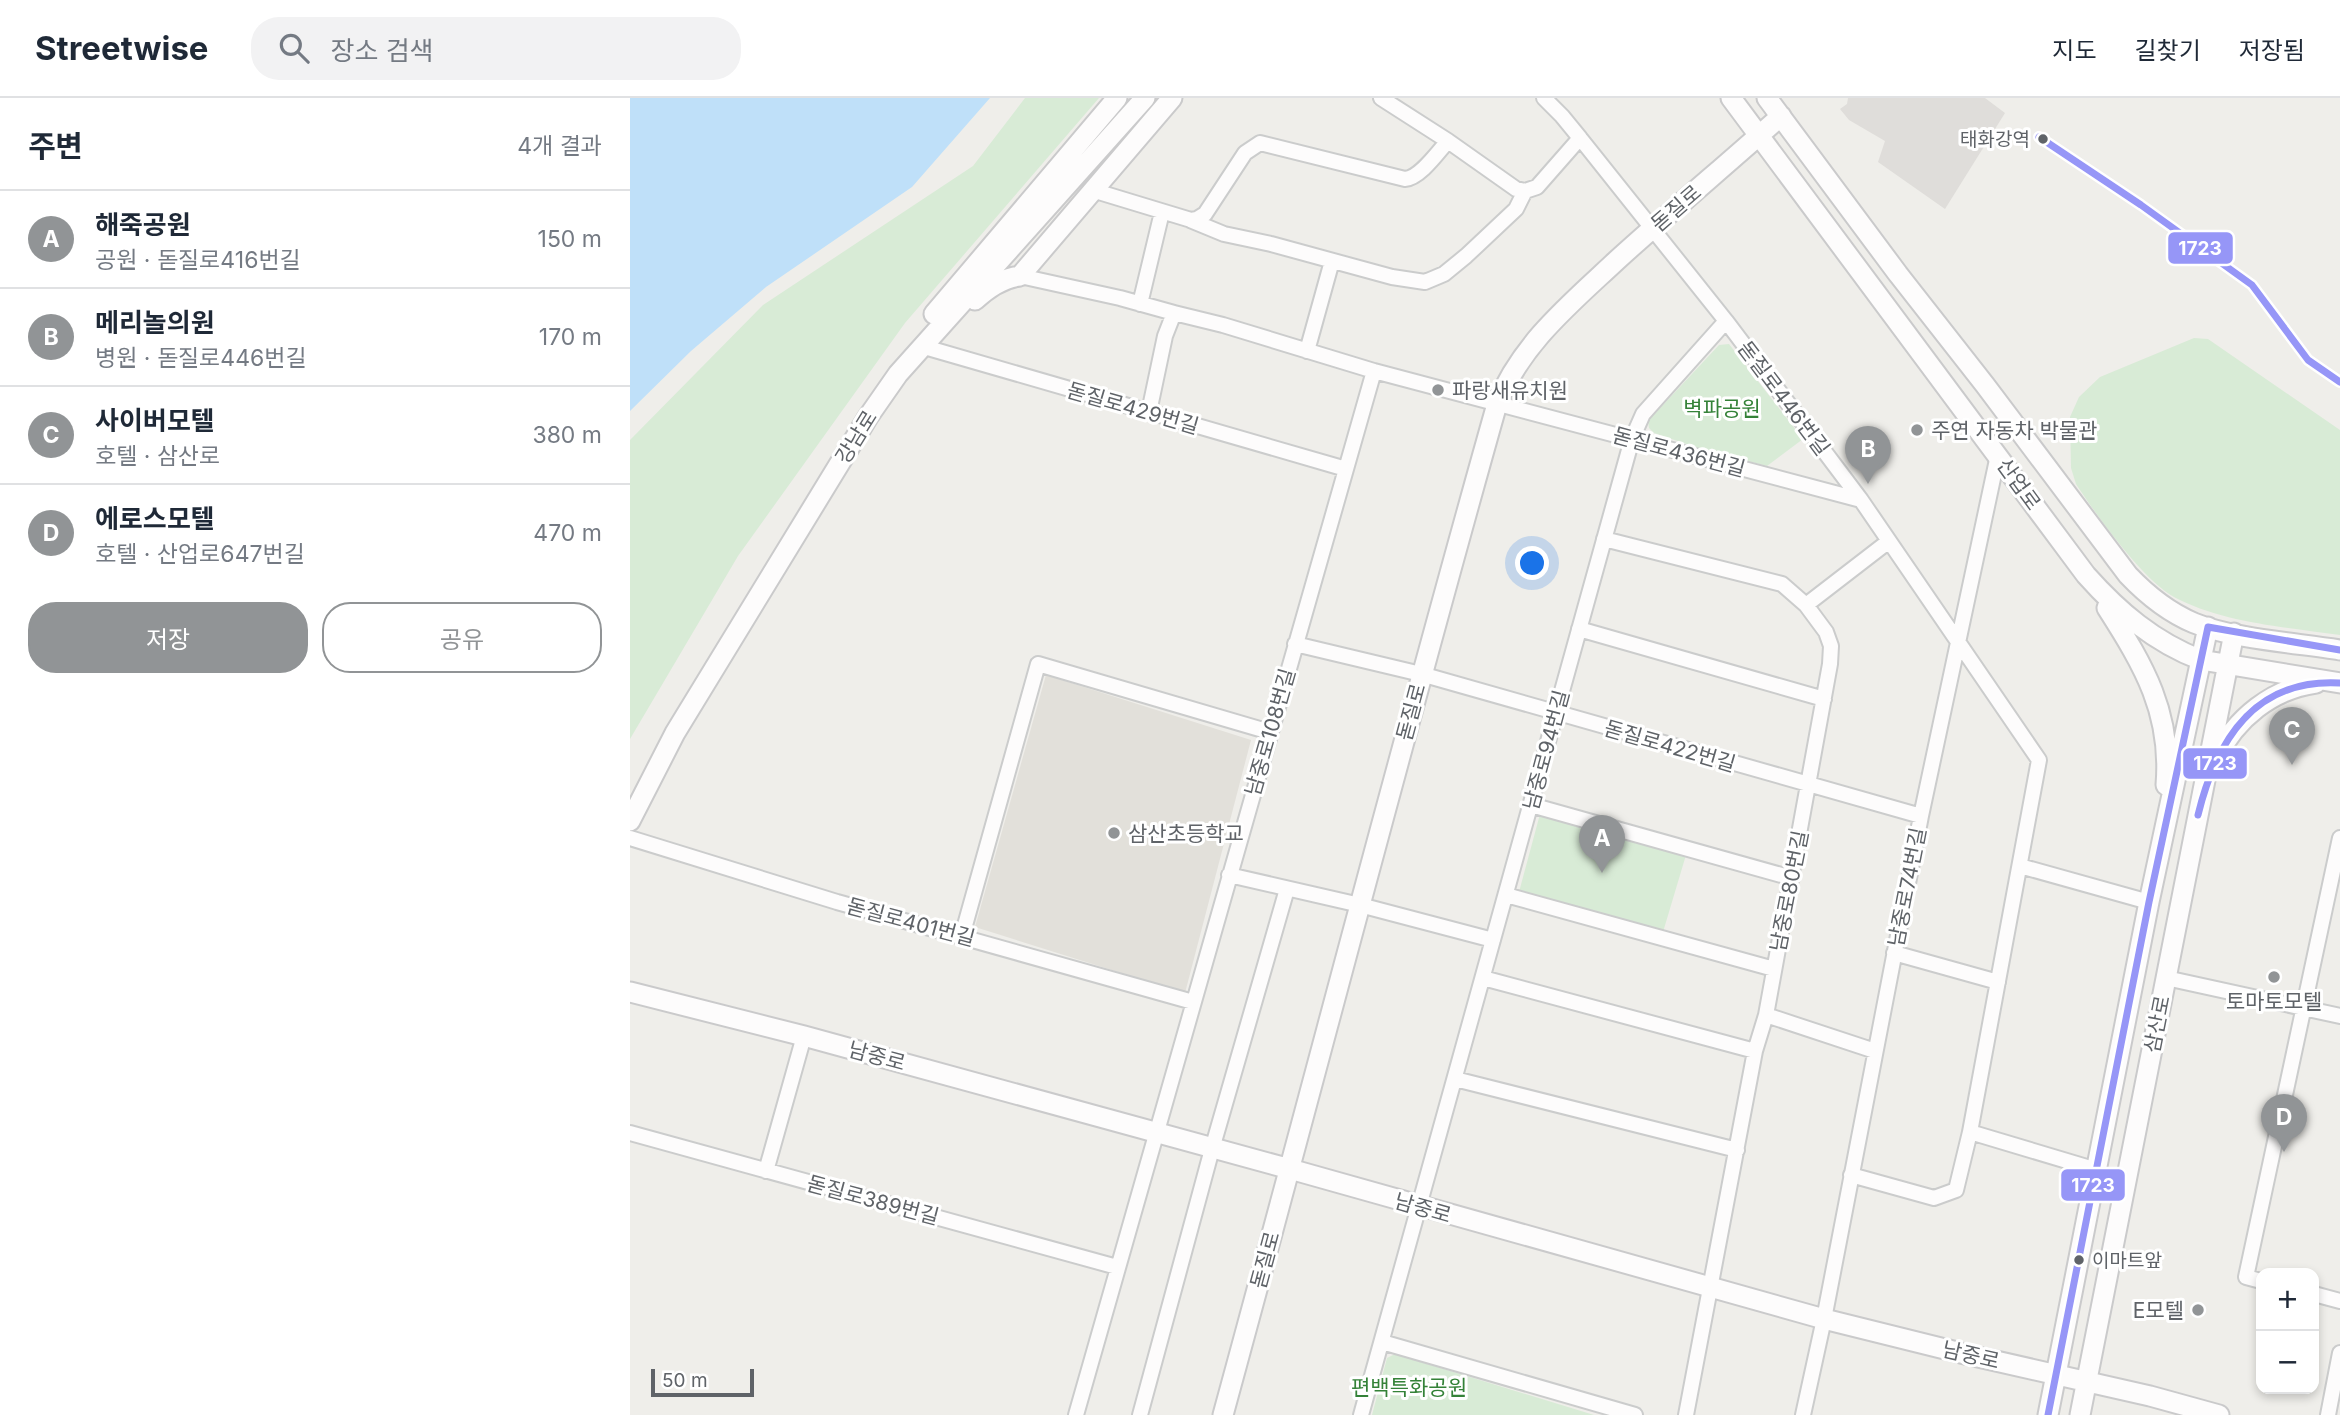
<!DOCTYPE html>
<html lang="ko">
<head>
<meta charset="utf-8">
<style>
  :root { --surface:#fff; --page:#f2f2f3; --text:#1f2937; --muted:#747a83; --line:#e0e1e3; --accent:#919496 }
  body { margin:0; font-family:Inter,"Noto Sans KR",sans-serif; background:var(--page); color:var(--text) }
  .controls { position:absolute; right:21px; bottom:21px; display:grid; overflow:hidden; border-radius:14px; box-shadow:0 4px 10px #0003 }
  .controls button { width:63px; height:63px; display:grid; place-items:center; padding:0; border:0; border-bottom:2px solid var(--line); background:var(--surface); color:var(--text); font:35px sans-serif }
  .scale { position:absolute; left:21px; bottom:18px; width:103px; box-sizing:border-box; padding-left:7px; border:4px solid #5f6368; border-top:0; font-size:19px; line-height:24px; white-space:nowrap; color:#5f6368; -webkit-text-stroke:5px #fff; paint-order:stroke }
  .you { position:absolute; left:903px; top:466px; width:24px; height:24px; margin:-18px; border:5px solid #fff; border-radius:50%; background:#1a73e8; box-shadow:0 0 0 10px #1a73e833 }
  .badge { display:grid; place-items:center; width:46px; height:46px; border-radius:50%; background:var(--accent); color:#fff; font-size:23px; font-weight:700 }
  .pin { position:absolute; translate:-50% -58px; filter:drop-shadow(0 2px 4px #0008) }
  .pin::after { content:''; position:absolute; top:37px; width:24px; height:21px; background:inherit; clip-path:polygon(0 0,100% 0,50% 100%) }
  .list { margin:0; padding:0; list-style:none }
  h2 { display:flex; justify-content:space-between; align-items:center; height:91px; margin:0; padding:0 28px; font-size:30px }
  h2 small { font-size:23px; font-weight:400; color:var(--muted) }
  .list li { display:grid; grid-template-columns:46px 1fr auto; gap:21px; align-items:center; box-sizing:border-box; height:98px; padding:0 28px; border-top:2px solid var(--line) }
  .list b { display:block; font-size:26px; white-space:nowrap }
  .list p { margin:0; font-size:23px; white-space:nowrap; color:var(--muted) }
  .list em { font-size:23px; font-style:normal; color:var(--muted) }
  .actions { display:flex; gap:14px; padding:21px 28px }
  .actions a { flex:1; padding:16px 0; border:2px solid var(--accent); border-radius:28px; text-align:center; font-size:24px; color:var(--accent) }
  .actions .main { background:var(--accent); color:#fff }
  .icon { flex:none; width:38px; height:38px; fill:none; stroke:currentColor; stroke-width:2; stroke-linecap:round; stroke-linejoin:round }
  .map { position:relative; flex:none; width:1710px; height:1317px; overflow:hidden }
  header { display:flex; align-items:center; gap:42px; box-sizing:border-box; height:98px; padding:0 35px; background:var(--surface); border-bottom:2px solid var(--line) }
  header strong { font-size:33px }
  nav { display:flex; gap:38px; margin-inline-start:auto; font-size:24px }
  .search { width:490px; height:63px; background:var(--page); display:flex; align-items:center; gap:18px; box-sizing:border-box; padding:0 24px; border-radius:28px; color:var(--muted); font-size:26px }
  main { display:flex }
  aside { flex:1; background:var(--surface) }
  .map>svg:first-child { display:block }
  .industrial { fill:#dfddda }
  .education { fill:#e2e0da }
  .green { fill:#d8ebd6 }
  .water { fill:#bfe0f9 }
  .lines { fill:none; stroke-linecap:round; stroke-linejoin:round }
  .minor-casing { stroke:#cbcccc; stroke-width:18 }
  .secondary-casing { stroke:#cacacb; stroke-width:23 }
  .minor { stroke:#fdfcfc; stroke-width:14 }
  .secondary { stroke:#fdfcfc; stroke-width:19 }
  .bus-1-casing { stroke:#fff; stroke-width:12 }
  .bus-1 { stroke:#9696f7; stroke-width:7 }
  .bus-dot { fill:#5f6368; stroke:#fff; stroke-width:2.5 }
  .poi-dot { fill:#919496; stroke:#fff; stroke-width:2.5 }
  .labels { text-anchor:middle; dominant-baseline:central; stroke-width:6; stroke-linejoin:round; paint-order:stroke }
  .bus-label { font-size:19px; fill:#5f6368; stroke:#fff; text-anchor:end }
  .street-label { font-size:21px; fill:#5f6368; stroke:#fff }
  .poi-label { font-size:21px; fill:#5f6368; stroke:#fff; text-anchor:start }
  .park-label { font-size:21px; fill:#348238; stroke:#fff }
  .line-badge { stroke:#fff; stroke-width:2.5 }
  .badge-label { font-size:19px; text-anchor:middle; font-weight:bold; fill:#fff }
</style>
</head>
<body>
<header>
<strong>Streetwise</strong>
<div class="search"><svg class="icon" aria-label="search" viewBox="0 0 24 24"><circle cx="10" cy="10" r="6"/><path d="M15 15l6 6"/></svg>장소 검색</div>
<nav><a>지도</a><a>길찾기</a><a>저장됨</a></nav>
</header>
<main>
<aside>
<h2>주변<small>4개 결과</small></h2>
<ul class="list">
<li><span class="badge">A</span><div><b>해죽공원</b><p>공원 · 돋질로416번길</p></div><em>150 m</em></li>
<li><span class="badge">B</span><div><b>메리놀의원</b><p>병원 · 돋질로446번길</p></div><em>170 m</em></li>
<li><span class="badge">C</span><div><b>사이버모텔</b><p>호텔 · 삼산로</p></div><em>380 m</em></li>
<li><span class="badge">D</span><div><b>에로스모텔</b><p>호텔 · 산업로647번길</p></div><em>470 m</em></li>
</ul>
<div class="actions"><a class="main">저장</a><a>공유</a></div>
</aside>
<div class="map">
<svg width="1710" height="1317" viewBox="0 0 1710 1317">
  <rect width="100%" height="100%" fill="#efeeea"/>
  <!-- industrial -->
  <path class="industrial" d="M 1218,0 L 1355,0 L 1375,15 L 1315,111 L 1248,64 L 1255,43 L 1219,22 L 1210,11 L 1217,6 Z"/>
  <!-- education -->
  <path class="education" d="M 416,577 L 621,642 L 555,895 L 345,829 Z"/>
  <!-- green -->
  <path class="green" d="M 395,0 L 469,0 L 275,225 L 108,458 L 0,641 L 0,342 L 133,207 L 343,68 Z
    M 1564,240 L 1578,241 L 1710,332 L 1710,537 C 1655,529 1593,525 1544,499 C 1512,481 1467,418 1446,386 L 1441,370 L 1440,319 L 1449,299 L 1470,279 Z
    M 1099,246 L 1173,341 L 1137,368 L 1071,351 L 1024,335 L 1019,330 L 1018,323 L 1089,247 Z
    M 910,716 L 1056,757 L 1033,834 L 889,794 Z
    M 765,1256 L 964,1317 L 742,1317 L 757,1260 Z"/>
  <!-- water -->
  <path class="water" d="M 0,0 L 360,0 L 282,89 L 136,189 L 61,253 L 0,313 Z"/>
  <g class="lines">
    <!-- minor casing -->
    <g class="minor-casing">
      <path id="minor" d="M 751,0 L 818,43
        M 914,0 L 932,18 L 950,40
        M 462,92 L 561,122 L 567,121 L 575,116 L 615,55 L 630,45 L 775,81 C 790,80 808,54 818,43 L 886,91 L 895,93 L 907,89 L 950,40 L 1096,223 L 1231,402 L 1409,662 L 1340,1034 L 1467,1072
        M 560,122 L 594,136 L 641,146 L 762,179 L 795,184 L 814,176 L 836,158 L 886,111 L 895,93
        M 390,178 L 490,200 L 544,215
        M 510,206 L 532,114
        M 291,248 L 716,371
        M 677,253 L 702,163
        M 519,314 L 535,238 L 544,215 L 593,227 L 744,273 L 1231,402
        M 974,441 L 1152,486 L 1176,507 L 1196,534 L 1201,548 L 1200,566 L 1136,917 L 1125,953 L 1056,1317
        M 1176,507 L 1259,443
        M 949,531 L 1194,601
        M 665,546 L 791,576 L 1291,718
        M 901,707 L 1162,780
        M 0,740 L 207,804 L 563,904
        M 1390,768 L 1519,804
        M 599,777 L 730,807 L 863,842
        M 876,797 L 1144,871
        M 332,838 L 408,566 L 640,634
        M 1264,855 L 1368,884
        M 853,880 L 1125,953
        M 1536,880 L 1710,918
        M 1136,917 L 1245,953
        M 825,981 L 1107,1052
        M 0,1035 L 487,1169
        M 136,1073 L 174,938
        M 1221,1077 L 1304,1100 L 1326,1092 L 1340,1034
        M 1631,1183 L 1616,1179 L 1710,740
        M 1684,1196 L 1710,1203
        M 752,1244 L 1005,1317
        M 446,1317 L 744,273
        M 510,1317 L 582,1051 L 657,791
        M 731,1317 L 1002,341 L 1013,316 L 1096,223
        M 1173,1317 L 1194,1221 L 1291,718 L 1368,357
        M 1698,1317 L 1710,1255"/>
    </g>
    <!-- secondary casing -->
    <g class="secondary-casing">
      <path id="secondary" d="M 1101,0 L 1456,477 C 1489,514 1524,544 1571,562 L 1710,585
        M 1137,0 L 1268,176 L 1355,287 L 1498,477 C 1517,497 1538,514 1564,525 C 1603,541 1667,545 1710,552
        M 345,202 C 358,190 372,180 390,178 L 542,0
        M 304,216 L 487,0
        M 1477,510 C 1514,568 1542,615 1536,687
        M 1586,660 C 1606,620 1642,591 1686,585
        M 0,723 L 45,635 L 238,319 L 268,276 L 515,0
        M 0,894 L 174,938 L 660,1071 L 1194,1221 L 1335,1256 L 1520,1298 L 1589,1317
        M 593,1317 C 685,980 772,642 867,306 C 891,246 940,206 986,163 C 1040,114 1096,67 1151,18
        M 1418,1317 L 1519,804 L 1578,529
        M 1450,1317 L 1604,535"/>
    </g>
    <!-- minor -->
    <use href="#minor" class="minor"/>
    <!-- secondary -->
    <use href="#secondary" class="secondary"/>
    <!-- bus-1 casing -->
    <g class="bus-1-casing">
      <path id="bus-1" d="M 1409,39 L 1511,107 L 1622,187 L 1678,262 L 1710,284
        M 1568,717 C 1586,643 1624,580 1710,585
        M 1418,1317 L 1519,804 L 1578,529 L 1710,552"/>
    </g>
    <!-- bus-1 -->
    <use href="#bus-1" class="bus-1"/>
  </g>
  <!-- markers -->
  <g class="bus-dot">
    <circle cx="1413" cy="41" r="6"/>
    <circle cx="1449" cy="1162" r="6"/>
  </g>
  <g class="poi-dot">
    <circle cx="808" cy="292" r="7"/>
    <circle cx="1287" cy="332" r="7"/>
    <circle cx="484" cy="735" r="7"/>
    <circle cx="1644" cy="879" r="7"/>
    <circle cx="1568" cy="1212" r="7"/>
  </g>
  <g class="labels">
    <!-- bus labels -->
    <g class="bus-label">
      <text x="1400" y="41">태화강역</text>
      <text x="1462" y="1162" text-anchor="start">이마트앞</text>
    </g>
    <!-- street labels -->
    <g class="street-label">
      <text transform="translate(1046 110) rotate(-41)">돋질로</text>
      <text transform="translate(1154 300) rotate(53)">돋질로446번길</text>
      <text transform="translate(503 310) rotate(16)">돋질로429번길</text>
      <text transform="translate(226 339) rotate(-58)">강남로</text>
      <text transform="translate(1049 354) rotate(15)">돋질로436번길</text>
      <text transform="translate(1389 386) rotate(54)">산업로</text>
      <text transform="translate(781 614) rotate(-75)">돋질로</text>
      <text transform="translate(640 634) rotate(-74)">남중로108번길</text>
      <text transform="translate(1040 648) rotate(16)">돋질로422번길</text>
      <text transform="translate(916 652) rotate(-75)">남중로94번길</text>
      <text transform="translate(1277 789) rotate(-79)">남중로74번길</text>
      <text transform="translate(1159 793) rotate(-79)">남중로80번길</text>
      <text transform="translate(281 824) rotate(15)">돋질로401번길</text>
      <text transform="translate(1527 926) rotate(-79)">삼산로</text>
      <text transform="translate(247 958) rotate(15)">남중로</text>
      <text transform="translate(243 1102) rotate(15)">돋질로389번길</text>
      <text transform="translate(793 1110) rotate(16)">남중로</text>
      <text transform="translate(635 1162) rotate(-75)">돋질로</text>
      <text transform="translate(1341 1257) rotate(13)">남중로</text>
    </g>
    <!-- poi labels -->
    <g class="poi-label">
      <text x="822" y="292">파랑새유치원</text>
      <text x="1301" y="332">주연 자동차 박물관</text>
      <text x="498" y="735">삼산초등학교</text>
      <text x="1644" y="903" text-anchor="middle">토마토모텔</text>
      <text x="1554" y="1212" text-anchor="end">E모텔</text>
    </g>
    <!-- park labels -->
    <g class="park-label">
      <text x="1092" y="310">벽파공원</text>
      <text x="779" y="1289">편백특화공원</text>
    </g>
  </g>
  <g class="line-badge">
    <rect x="1537" y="133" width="67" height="34" rx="7" fill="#9696f7"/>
    <rect x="1552" y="649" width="66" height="33" rx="7" fill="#9696f7"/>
    <rect x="1430" y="1070" width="66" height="34" rx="7" fill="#9696f7"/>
  </g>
  <g class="badge-label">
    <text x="1570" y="157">1723</text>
    <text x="1585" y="672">1723</text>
    <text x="1463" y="1094">1723</text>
  </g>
</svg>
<div class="controls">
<button>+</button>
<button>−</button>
</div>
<div class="scale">50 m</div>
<div class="you"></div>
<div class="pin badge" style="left:972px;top:775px">A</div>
<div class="pin badge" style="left:1238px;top:386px">B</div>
<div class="pin badge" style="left:1662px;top:667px">C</div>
<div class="pin badge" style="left:1654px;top:1054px">D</div>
</div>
</main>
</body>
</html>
